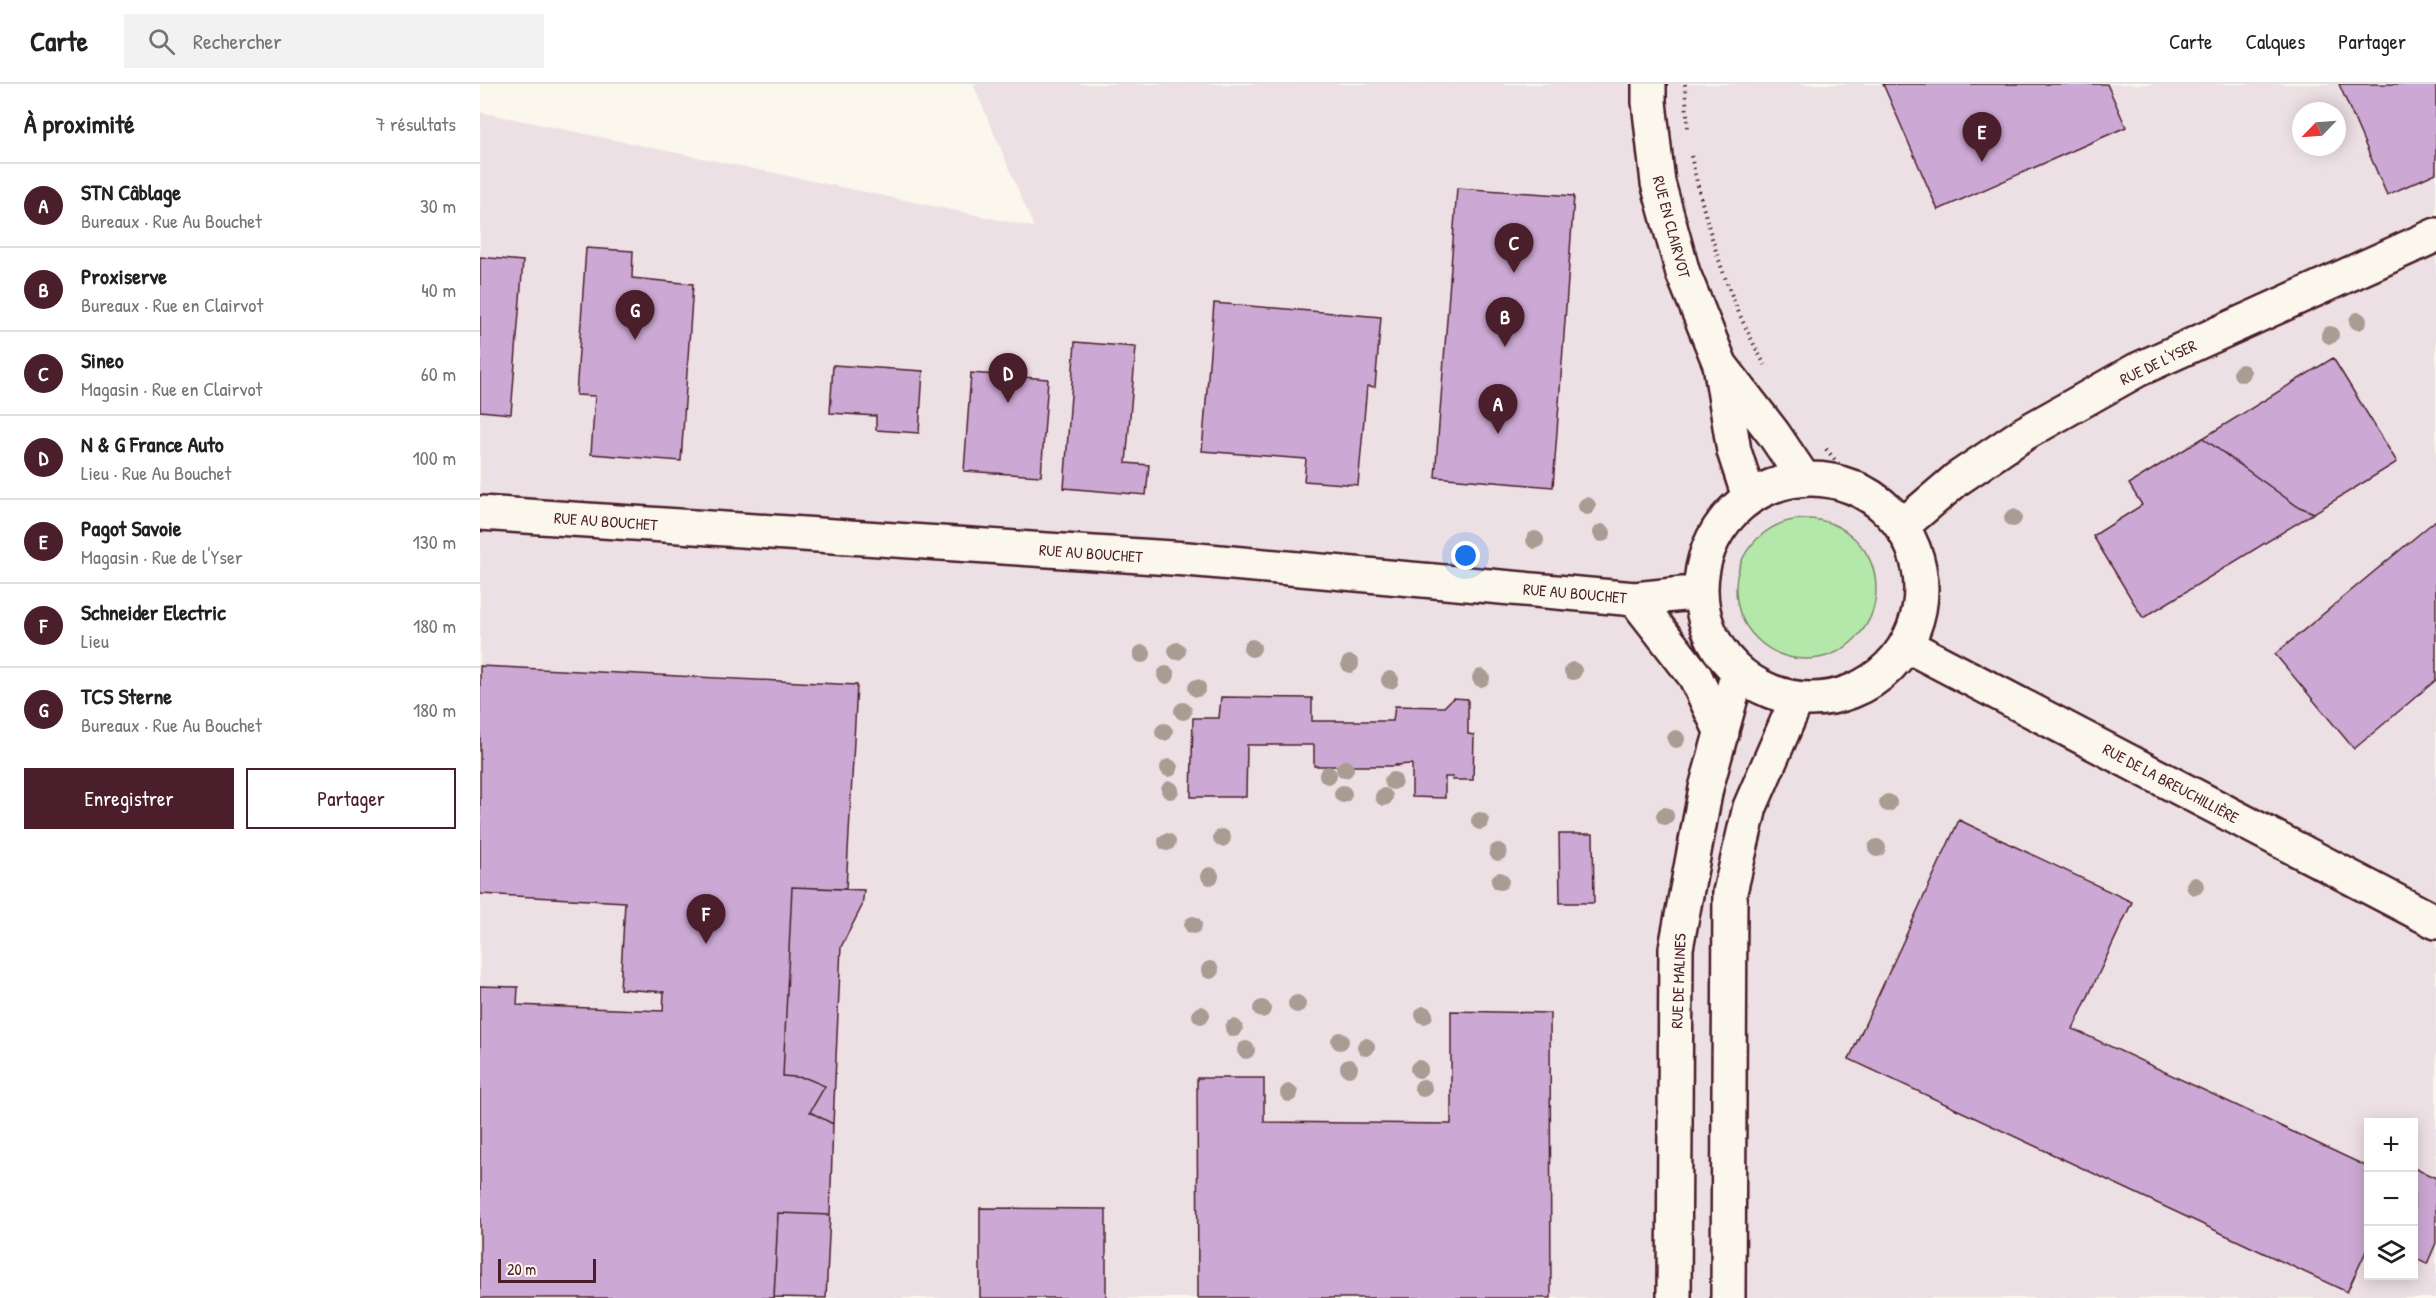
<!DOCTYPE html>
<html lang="fr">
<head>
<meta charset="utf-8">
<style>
  :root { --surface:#fff; --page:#f2f2f2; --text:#202124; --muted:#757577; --line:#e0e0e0; --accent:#4a1f2b }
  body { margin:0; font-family:"Patrick Hand",sans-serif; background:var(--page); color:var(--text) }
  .controls { position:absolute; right:18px; bottom:18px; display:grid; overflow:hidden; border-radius:0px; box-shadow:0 3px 15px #0003 }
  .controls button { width:54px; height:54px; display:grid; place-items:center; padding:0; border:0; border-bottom:2px solid var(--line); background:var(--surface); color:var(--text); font:30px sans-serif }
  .compass { position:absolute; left:1812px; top:18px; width:54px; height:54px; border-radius:50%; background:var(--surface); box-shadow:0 3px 15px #0003; rotate:245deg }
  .scale { position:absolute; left:18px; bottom:15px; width:98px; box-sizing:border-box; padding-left:6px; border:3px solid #4a1f2b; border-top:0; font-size:16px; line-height:21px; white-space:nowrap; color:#4a1f2b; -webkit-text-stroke:4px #fbf7ec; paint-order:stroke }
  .you { position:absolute; left:986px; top:472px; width:21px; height:21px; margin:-15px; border:4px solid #fff; border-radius:50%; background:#1a73e8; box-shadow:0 0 0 9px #1a73e833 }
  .badge { display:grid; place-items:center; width:39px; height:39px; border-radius:50%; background:var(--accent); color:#fff; font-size:20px; font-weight:700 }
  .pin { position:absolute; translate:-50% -50px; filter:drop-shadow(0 2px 3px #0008) }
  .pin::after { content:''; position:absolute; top:32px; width:21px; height:18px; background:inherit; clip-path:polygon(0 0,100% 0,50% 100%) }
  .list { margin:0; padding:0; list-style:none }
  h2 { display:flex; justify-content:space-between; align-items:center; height:78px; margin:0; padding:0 24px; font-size:26px }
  h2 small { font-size:20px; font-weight:400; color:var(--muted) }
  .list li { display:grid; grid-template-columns:39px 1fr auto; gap:18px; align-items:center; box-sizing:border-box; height:84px; padding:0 24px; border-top:2px solid var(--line) }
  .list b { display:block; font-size:22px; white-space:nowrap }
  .list p { margin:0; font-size:20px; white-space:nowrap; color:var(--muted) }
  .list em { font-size:20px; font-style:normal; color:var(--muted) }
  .actions { display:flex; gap:12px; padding:18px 24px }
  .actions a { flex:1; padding:14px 0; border:2px solid var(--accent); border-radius:0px; text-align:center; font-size:21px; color:var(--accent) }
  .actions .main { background:var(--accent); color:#fff }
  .icon { flex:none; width:33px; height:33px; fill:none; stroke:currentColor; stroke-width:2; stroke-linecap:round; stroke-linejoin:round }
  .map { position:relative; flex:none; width:1956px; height:1214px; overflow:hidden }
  header { display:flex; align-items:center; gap:36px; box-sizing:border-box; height:84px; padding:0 30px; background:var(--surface); border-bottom:2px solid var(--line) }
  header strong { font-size:28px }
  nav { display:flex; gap:33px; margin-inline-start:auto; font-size:21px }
  .search { width:420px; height:54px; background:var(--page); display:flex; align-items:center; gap:15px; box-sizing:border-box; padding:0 21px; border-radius:0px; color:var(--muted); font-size:22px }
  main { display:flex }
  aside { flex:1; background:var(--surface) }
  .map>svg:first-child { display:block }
  .built { fill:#ede0e5; fill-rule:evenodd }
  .green { fill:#b3e8aa; stroke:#7e846a; stroke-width:1.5 }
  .building { fill:#cca9d4; stroke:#4a1f2b; stroke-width:1.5 }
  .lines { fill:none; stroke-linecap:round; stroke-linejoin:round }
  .minor-casing { stroke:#4a1f2b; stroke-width:38 }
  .path { stroke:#4a1f2b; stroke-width:4; stroke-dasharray:1.5 4.5; stroke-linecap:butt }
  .minor { stroke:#fbf7ec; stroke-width:33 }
  .tree { fill:#a89c93 }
  .labels { text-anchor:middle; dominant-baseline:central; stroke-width:4.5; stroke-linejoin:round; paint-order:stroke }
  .street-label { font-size:16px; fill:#4a1f2b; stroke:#fbf7ec }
</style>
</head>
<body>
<header>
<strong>Carte</strong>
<div class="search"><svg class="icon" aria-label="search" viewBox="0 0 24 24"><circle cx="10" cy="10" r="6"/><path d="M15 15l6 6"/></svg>Rechercher</div>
<nav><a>Carte</a><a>Calques</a><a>Partager</a></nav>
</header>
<main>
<aside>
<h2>À proximité<small>7 résultats</small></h2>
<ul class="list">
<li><span class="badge">A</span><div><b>STN Câblage</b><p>Bureaux · Rue Au Bouchet</p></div><em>30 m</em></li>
<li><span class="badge">B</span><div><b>Proxiserve</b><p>Bureaux · Rue en Clairvot</p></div><em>40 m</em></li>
<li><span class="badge">C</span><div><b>Sineo</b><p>Magasin · Rue en Clairvot</p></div><em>60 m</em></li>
<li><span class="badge">D</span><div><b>N &amp; G France Auto</b><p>Lieu · Rue Au Bouchet</p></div><em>100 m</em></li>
<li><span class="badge">E</span><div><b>Pagot Savoie</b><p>Magasin · Rue de l'Yser</p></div><em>130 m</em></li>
<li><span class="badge">F</span><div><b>Schneider Electric</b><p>Lieu</p></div><em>180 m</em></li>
<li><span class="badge">G</span><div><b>TCS Sterne</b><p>Bureaux · Rue Au Bouchet</p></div><em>180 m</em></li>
</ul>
<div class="actions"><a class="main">Enregistrer</a><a>Partager</a></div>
</aside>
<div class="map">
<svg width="1956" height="1214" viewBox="0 0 1956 1214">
  <rect width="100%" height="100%" fill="#fbf7ec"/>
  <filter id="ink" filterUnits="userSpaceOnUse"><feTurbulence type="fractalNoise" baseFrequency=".0167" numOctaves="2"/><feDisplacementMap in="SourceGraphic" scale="12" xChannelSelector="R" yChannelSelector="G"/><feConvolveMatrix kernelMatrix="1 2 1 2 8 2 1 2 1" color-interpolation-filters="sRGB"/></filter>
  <g filter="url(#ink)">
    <!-- built -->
    <path class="built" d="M 493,0 L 1956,0 L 1956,1214 L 0,1214 L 0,28 L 554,143 ZM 1821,27 L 1857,27 L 1857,63 L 1821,63 ZM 1888,1038 L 1934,1038 L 1934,1192 L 1888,1192 Z"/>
    <!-- green -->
    <path class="green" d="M1256 505a70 70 0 1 1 140 0a70 70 0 1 1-140 0Z"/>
    <!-- building -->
    <path class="building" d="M 1403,0 L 1627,0 L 1646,43 L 1458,126 Z
      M 1859,0 L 1956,0 L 1956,89 L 1907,111 Z
      M 977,104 L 1094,112 L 1073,403 L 955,393 Z
      M 106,164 L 153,167 L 152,194 L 213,200 L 201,377 L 111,370 L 115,312 L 96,311 Z
      M 0,173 L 43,177 L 31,330 L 0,327 Z
      M 734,219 L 901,233 L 895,303 L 887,302 L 878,401 L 824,397 L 826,375 L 722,367 Z
      M 595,258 L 656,263 L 646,379 L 669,381 L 666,411 L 584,404 Z
      M 1853,274 L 1917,378 L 1834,429 L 1817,422 L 1723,354 Z
      M 353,281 L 443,287 L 439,349 L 396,346 L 396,332 L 350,329 Z
      M 491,289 L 568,295 L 561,392 L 484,387 Z
      M 1723,354 L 1817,422 L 1834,429 L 1663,534 L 1613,452 L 1662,421 L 1649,400 Z
      M 1956,436 L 1956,596 L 1874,665 L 1795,570 Z
      M 0,582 L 377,601 L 366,805 L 312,803 L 303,992 L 326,994 L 345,1002 L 330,1028 L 353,1040 L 350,1131 L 298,1129 L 294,1214 L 0,1214 L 0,902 L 38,903 L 37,921 L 183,927 L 184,908 L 140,905 L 145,818 L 0,810 Z
      M 741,613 L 832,614 L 832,637 L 913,637 L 915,622 L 964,623 L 973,614 L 988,615 L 988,650 L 994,651 L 993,696 L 972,696 L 973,693 L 965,693 L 965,714 L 932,713 L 932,680 L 916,681 L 917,682 L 834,682 L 834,661 L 767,661 L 766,713 L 711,713 L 713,634 L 739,634 Z
      M 1479,736 L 1652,818 L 1593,945 L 1888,1083 L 1888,1163 L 1867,1208 L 1369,975 Z
      M 1079,750 L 1113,750 L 1114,819 L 1080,819 Z
      M 312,803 L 384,806 L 382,822 L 361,863 L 353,1040 L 330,1028 L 345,1002 L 326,994 L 303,992 Z
      M 971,927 L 1070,929 L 1071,1214 L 718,1214 L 717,994 L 784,994 L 784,1038 L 971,1040 Z
      M 1934,1084 L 1956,1094 L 1956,1159 L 1947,1180 L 1934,1174 Z
      M 500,1124 L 626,1125 L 626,1214 L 500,1214 Z
      M 298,1129 L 350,1131 L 346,1214 L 294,1213 Z"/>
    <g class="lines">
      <!-- minor casing -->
      <g class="minor-casing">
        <path id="minor" d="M 1169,0 L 1169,18 L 1178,99 L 1203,189 L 1240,280 L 1254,367 L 1269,413
          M 1242,283 L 1293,349 L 1324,395
          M1221 505a110 110 0 1 1 220 0a110 110 0 1 1-220 0Z
          M 0,429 L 707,475 L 1155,515 L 1203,510 L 1221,511
          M 1422,442 L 1477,395 L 1545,349 L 1657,286 L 1956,151
          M 1155,515 L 1215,592 L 1242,649
          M 1426,561 L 1956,838
          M 1194,1214 L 1196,864 L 1226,704 L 1258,588
          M 1248,1214 L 1250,808 L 1270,723 L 1317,615"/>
      </g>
      <!-- path -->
      <path class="path" d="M 1205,0 L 1208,46
        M 1211,72 C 1227,145 1248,216 1285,281
        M 1346,365 L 1380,406"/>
      <!-- minor -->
      <use href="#minor" class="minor"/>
    </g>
    <!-- trees -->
    <g class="tree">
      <circle cx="1878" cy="237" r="9"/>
      <circle cx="1850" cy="251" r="9"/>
      <circle cx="1762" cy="289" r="9"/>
      <circle cx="1107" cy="422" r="9"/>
      <circle cx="1533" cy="434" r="9"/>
      <circle cx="1122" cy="449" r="9"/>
      <circle cx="1055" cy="456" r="9"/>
      <circle cx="772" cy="564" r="9"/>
      <circle cx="697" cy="567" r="9"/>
      <circle cx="662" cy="570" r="9"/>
      <circle cx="870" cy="580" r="9"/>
      <circle cx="1093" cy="587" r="9"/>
      <circle cx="686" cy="591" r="9"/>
      <circle cx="1001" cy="594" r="9"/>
      <circle cx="910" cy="596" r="9"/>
      <circle cx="717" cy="604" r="9"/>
      <circle cx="703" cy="627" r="9"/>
      <circle cx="684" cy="648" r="9"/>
      <circle cx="1196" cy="655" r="9"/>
      <circle cx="689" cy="684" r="9"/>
      <circle cx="865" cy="685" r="9"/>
      <circle cx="848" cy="691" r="9"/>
      <circle cx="913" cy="697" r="9"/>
      <circle cx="690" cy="706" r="9"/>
      <circle cx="863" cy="710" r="9"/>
      <circle cx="904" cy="713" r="9"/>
      <circle cx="1408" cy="719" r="9"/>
      <circle cx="1185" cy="732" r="9"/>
      <circle cx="1000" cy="737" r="9"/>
      <circle cx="742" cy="754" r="9"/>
      <circle cx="687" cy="758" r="9"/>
      <circle cx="1397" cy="764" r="9"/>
      <circle cx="1018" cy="768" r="9"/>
      <circle cx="730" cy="792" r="9"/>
      <circle cx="1020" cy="797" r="9"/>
      <circle cx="1715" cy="802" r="9"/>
      <circle cx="713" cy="841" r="9"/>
      <circle cx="730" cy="886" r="9"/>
      <circle cx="817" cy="920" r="9"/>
      <circle cx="782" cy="925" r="9"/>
      <circle cx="721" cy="931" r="9"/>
      <circle cx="944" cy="931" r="9"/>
      <circle cx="754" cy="944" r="9"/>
      <circle cx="860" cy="957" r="9"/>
      <circle cx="886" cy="963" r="9"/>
      <circle cx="766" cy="966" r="9"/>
      <circle cx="869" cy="984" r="9"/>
      <circle cx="939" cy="985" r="9"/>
      <circle cx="943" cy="1004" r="9"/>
      <circle cx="809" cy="1009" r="9"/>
    </g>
  </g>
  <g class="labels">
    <!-- street labels -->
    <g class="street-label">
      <text transform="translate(1192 143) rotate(75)">RUE EN CLAIRVOT</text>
      <text transform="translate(1678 278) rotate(-26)">RUE DE L'YSER</text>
      <text transform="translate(126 437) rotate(4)">RUE AU BOUCHET</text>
      <text transform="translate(611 469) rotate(4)">RUE AU BOUCHET</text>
      <text transform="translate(1095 509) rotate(5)">RUE AU BOUCHET</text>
      <text transform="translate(1691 699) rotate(28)">RUE DE LA BREUCHILLIÈRE</text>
      <text transform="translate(1198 897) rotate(-88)">RUE DE MALINES</text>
    </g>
  </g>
</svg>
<div class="controls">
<button>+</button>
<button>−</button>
<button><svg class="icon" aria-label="layers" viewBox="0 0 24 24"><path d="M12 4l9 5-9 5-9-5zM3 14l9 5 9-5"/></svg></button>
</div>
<svg class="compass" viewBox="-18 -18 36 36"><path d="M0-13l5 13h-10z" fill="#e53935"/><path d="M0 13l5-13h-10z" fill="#757577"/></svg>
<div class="scale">20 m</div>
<div class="you"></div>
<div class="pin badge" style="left:1018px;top:350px">A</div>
<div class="pin badge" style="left:1025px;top:263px">B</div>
<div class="pin badge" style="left:1034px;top:189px">C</div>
<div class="pin badge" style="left:528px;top:319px">D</div>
<div class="pin badge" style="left:1502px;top:78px">E</div>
<div class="pin badge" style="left:226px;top:860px">F</div>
<div class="pin badge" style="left:155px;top:256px">G</div>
</div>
</main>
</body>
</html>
